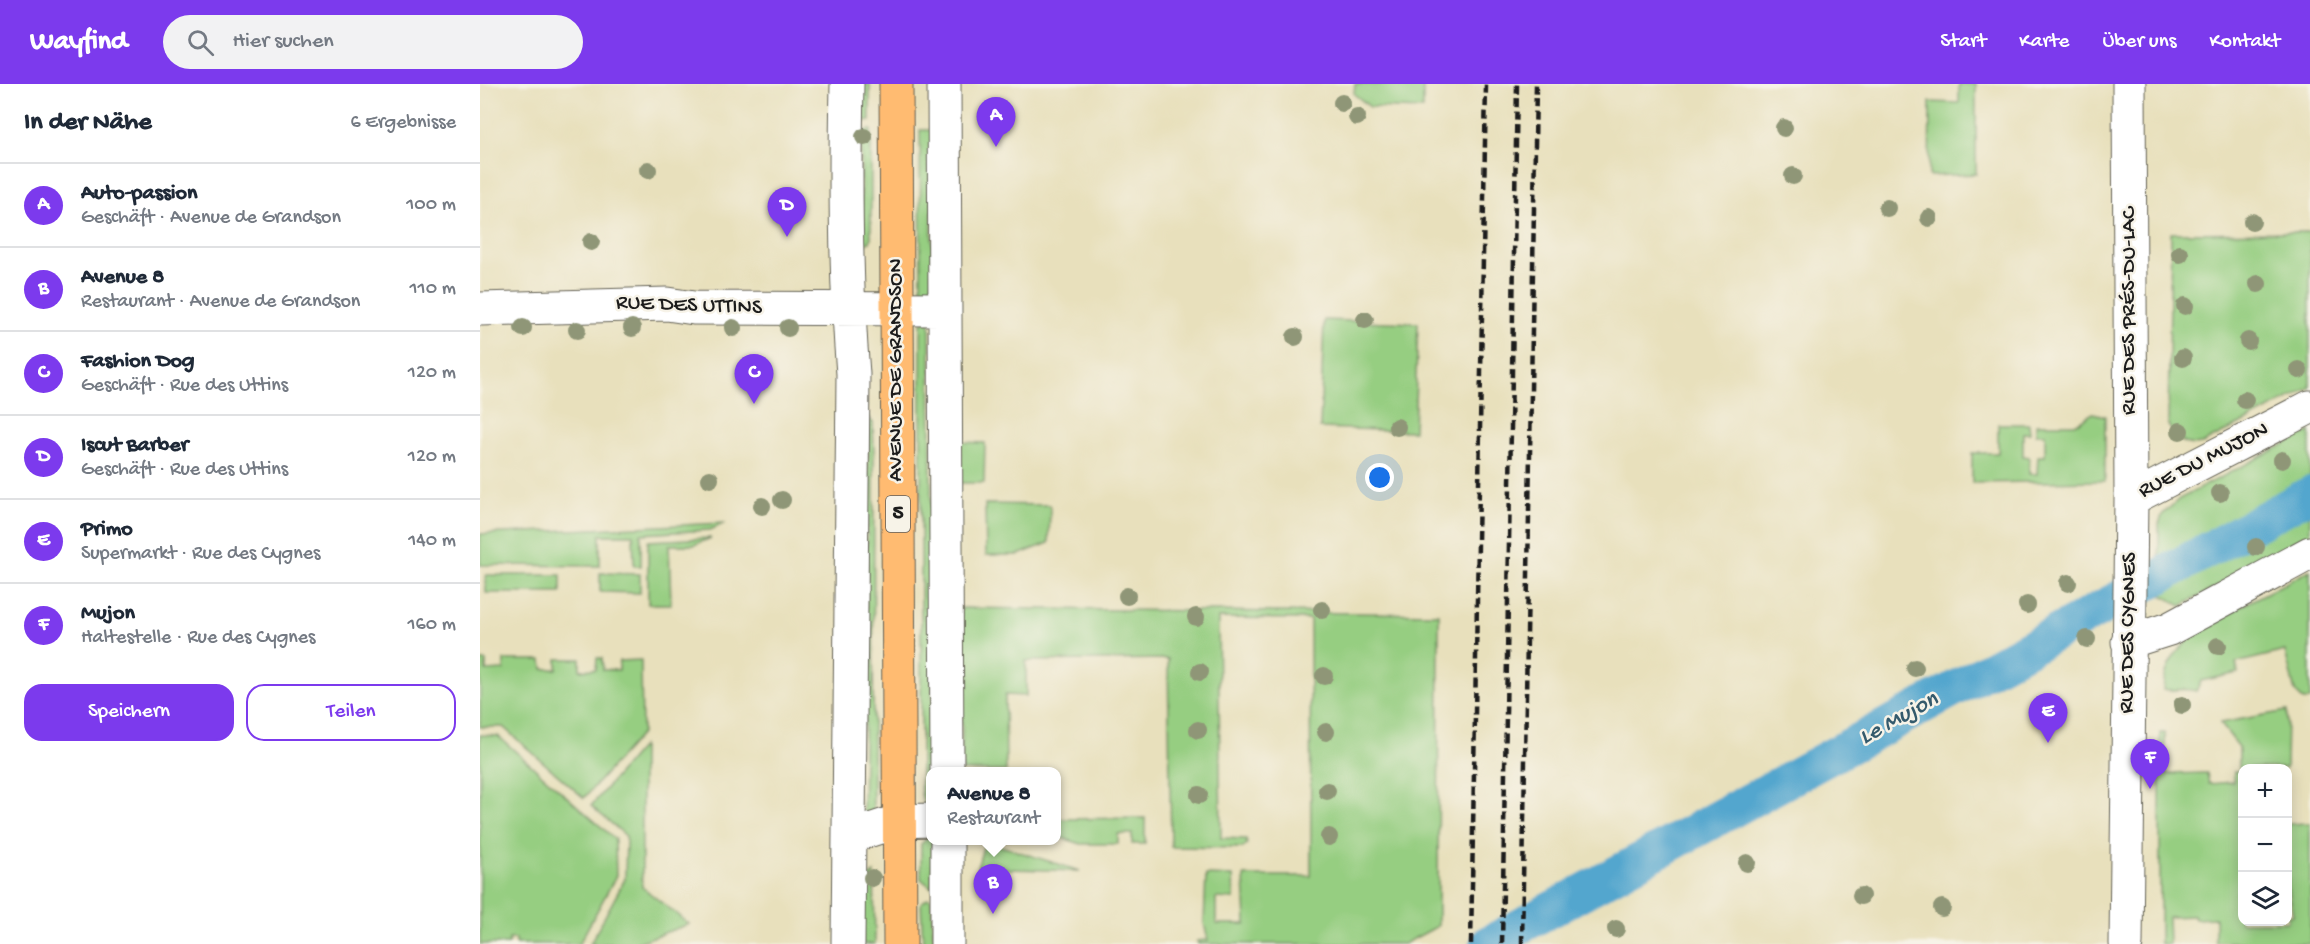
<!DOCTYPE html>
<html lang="de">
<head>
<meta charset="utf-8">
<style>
  :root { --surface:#fff; --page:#f2f2f3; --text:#1f2937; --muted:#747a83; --line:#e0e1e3; --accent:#7c3aed }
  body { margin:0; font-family:"Gochi Hand",sans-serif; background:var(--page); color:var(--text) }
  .controls { position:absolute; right:18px; bottom:18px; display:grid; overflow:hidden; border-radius:12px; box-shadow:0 3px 15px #0003 }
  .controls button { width:54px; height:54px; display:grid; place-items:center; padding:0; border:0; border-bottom:2px solid var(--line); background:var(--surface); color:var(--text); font:30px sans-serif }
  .you { position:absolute; left:900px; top:394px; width:21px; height:21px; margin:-15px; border:4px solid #fff; border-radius:50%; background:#1a73e8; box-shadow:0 0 0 9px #1a73e833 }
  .badge { display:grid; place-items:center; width:39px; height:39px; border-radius:50%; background:var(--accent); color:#fff; font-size:20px; font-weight:700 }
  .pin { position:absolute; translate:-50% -50px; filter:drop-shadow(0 2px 3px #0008) }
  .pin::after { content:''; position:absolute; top:32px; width:21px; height:18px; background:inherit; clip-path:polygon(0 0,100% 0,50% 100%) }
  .popup { position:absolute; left:446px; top:683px; width:135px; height:78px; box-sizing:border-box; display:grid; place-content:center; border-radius:12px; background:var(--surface); filter:drop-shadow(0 2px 4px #0005); font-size:20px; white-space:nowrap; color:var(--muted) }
  .popup b { font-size:22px; color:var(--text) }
  .popup::after { content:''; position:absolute; left:50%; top:100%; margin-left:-12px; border:12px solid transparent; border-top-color:var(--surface) }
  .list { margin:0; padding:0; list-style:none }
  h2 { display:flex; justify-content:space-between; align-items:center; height:78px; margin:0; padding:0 24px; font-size:26px }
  h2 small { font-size:20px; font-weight:400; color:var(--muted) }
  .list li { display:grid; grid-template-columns:39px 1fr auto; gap:18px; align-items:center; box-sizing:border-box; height:84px; padding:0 24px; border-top:2px solid var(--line) }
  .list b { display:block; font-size:22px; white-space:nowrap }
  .list p { margin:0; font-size:20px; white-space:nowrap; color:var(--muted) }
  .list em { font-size:20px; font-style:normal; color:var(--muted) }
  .actions { display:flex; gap:12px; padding:18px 24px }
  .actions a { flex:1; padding:14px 0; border:2px solid var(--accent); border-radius:18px; text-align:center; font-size:21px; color:var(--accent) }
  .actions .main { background:var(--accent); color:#fff }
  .icon { flex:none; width:33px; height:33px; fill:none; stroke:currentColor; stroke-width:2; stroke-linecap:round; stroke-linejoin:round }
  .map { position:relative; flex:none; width:1830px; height:860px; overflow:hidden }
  header { display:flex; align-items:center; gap:36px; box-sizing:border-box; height:84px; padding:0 30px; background:var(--accent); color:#fff }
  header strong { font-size:28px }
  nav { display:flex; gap:33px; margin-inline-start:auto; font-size:21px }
  .search { width:420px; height:54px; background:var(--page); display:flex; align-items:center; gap:15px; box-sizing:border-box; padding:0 21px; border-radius:33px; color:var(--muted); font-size:22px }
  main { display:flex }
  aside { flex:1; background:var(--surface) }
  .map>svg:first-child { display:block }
  .green { fill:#96ce81; stroke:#59754e; stroke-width:1.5 }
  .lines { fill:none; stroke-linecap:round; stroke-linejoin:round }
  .canal { stroke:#52a6ce; stroke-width:36 }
  .minor-casing { stroke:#636154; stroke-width:35 }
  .major-casing { stroke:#636154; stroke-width:35 }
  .minor { stroke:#fff; stroke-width:33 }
  .major { stroke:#ffbb71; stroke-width:33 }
  .rail { stroke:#1c1c1c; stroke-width:4.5; stroke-dasharray:9 4.5; stroke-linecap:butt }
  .tree { fill:#8f9677 }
  .labels { text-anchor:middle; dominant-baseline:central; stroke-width:5; stroke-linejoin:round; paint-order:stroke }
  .shield { fill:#f7f3e8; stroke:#5e5c59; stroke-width:1.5 }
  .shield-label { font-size:21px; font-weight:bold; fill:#1c1c1c }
  .street-label { font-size:22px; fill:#1c1c1c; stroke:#f7f3e8 }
  .water-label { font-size:24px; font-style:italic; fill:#345a6c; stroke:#f7f3e8 }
</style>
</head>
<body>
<header>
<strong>Wayfind</strong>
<div class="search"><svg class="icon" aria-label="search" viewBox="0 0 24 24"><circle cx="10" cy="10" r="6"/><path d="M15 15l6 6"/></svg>Hier suchen</div>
<nav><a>Start</a><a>Karte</a><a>Über uns</a><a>Kontakt</a></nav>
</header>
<main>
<aside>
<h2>In der Nähe<small>6 Ergebnisse</small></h2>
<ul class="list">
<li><span class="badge">A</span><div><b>Auto-passion</b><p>Geschäft · Avenue de Grandson</p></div><em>100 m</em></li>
<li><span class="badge">B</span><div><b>Avenue 8</b><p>Restaurant · Avenue de Grandson</p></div><em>110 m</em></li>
<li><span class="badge">C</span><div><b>Fashion Dog</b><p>Geschäft · Rue des Uttins</p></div><em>120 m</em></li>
<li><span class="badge">D</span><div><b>Iscut Barber</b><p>Geschäft · Rue des Uttins</p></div><em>120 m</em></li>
<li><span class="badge">E</span><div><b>Primo</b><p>Supermarkt · Rue des Cygnes</p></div><em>140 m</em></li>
<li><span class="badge">F</span><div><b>Mujon</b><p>Haltestelle · Rue des Cygnes</p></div><em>160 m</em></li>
</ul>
<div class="actions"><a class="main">Speichern</a><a>Teilen</a></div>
</aside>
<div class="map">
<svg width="1830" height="860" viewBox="0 0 1830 860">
  <rect width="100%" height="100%" fill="#f7f3e8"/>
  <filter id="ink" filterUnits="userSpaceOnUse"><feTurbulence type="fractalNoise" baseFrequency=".0167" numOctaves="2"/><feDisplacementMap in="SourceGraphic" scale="12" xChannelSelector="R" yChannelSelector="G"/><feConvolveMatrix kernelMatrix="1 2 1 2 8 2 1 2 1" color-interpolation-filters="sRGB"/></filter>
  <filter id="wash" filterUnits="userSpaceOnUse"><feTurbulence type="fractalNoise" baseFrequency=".008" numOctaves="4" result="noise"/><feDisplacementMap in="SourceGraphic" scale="24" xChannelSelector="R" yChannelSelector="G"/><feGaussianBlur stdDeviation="1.35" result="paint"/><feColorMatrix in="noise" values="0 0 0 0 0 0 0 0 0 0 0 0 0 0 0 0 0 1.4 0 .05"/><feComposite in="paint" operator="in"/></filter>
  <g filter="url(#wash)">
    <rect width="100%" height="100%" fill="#e8e0bc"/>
    <!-- green -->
    <path class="green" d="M 381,0 L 390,0 L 390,37 L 381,36 Z
      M 875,0 L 943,0 L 943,25 L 890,23 L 874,10 Z
      M 1479,0 L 1496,0 L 1496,90 L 1449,92 L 1450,18 L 1479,19 Z
      M 391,46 L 391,154 L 390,158 L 384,160 L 381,157 L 381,47 Z
      M 440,46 L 452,46 L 452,209 L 441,210 Z
      M 1830,148 L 1830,304 L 1722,360 C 1704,363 1697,356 1688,341 L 1691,149 Z
      M 450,235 L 453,687 L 450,688 L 450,723 L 445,724 L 441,709 L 441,239 Z
      M 844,236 L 938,239 L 934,347 L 840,344 Z
      M 1613,329 L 1625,332 L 1625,397 L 1492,399 L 1492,369 L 1518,369 L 1518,340 L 1549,340 L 1550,349 L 1543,349 L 1543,372 L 1549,373 L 1549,390 L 1557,390 L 1558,372 L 1565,372 L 1565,350 L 1556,350 L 1556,340 L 1595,340 Z
      M 389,334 L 393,339 L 394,367 L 393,718 L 393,732 L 383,735 Z
      M 1830,347 L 1830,399 L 1679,481 L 1679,440 L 1682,431 L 1699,415 Z
      M 479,358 L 505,359 L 504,399 L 479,399 Z
      M 505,420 L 570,421 L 569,459 L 538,471 L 506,471 Z
      M 1830,420 L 1830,454 L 1701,522 L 1679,509 L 1679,502 Z
      M 245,439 L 230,446 L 161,450 L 161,482 L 154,482 L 153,451 L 120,451 L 120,482 L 0,481 L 0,450 Z
      M 231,454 L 214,461 L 189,461 L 191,520 L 168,520 L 168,457 Z
      M 1830,486 L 1830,616 L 1823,616 L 1815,608 L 1805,567 L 1756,579 L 1758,589 L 1721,597 L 1716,607 C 1704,603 1694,608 1683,605 C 1684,594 1687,583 1693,574 C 1713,541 1795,506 1830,486 Z
      M 120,489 L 160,490 L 160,509 L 120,508 Z
      M 6,491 L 81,491 L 81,509 L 6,509 Z
      M 481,524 L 959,530 L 958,842 L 924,860 L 718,860 L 717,857 L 728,856 L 724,839 L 726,791 L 753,792 L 754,815 L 736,814 L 736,840 L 766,840 L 764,792 L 831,792 L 830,535 L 738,534 L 741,754 L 766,755 L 767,760 L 763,764 L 691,763 L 688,575 L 546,577 L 546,612 L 525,611 L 526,687 L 482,687 Z
      M 117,574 L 122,574 L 123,586 L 139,586 L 139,577 L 161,576 L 162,649 L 104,714 L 23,643 L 0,643 L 0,577 L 6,577 L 6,587 L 24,586 L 24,576 L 62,576 L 63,585 L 77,585 L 77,575 L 100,575 L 100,586 L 116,585 Z
      M 1807,627 L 1806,684 L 1762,684 L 1762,807 L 1757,808 L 1760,838 L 1808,838 L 1808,832 L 1813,831 L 1808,801 L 1808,740 L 1830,739 L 1830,860 L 1735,858 L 1735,834 L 1715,835 L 1714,832 L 1688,833 L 1689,860 L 1680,860 L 1680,649 L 1685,649 L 1686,690 L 1727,689 L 1729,700 L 1753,698 L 1754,688 L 1759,688 L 1759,663 L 1740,639 Z
      M 0,651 L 18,652 L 135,755 L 136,792 L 99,860 L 36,860 L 36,855 L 29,855 L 29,860 L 0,860 Z
      M 162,662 L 162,803 L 209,840 L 154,860 L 110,860 L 145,795 L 146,752 L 111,722 Z
      M 665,734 L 665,760 L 652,760 L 652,750 L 638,750 L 638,760 L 601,760 L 576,752 L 576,735 Z
      M 450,752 L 450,756 L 453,757 L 452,804 L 441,795 L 441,760 Z
      M 505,757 L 600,787 L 497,784 Z
      M 394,789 L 395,860 L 382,860 L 382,798 Z
      M 448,814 L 451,815 L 454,860 L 443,860 L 441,819 Z"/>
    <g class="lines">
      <!-- canal -->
      <path class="canal" d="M 1008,860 L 1830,410"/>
    </g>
  </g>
  <g filter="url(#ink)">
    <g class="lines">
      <!-- minor casing -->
      <g class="minor-casing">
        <path id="minor" d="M 367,0 C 365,97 365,193 373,290 L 368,860
          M 464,0 L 467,688
          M 0,225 L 187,220 L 214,224 L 464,225
          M 1651,415 L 1830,323
          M 1648,558 L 1689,545 L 1830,469
          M 369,753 L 418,737 L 450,736
          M 467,860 L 467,756
          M 1646,860 L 1651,415 L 1649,0"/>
      </g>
      <!-- major casing -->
      <g class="major-casing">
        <path id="major" d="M 416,0 L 420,860"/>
      </g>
      <!-- minor -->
      <use href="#minor" class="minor"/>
      <!-- major -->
      <use href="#major" class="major"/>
      <!-- rail -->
      <path class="rail" d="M 991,860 L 1006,0
        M 1022,860 L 1037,0
        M 1042,860 L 1056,0"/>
    </g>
    <!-- trees -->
    <g class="tree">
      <circle cx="862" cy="19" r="9"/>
      <circle cx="877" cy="33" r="9"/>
      <circle cx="1304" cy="44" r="9"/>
      <circle cx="384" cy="53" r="9"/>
      <circle cx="168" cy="86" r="9"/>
      <circle cx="1313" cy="92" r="9"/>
      <circle cx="1407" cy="124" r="9"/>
      <circle cx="1449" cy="134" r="9"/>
      <circle cx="1772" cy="138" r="9"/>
      <circle cx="111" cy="158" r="9"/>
      <circle cx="1700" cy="170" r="9"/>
      <circle cx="1778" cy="200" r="9"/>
      <circle cx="1705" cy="222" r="9"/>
      <circle cx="885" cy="236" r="9"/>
      <circle cx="43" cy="244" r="9"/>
      <circle cx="152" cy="244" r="9"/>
      <circle cx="253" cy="244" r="9"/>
      <circle cx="308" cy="244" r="9"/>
      <circle cx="97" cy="246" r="9"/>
      <circle cx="815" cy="253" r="9"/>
      <circle cx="1768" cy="257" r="9"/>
      <circle cx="1703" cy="274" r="9"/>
      <circle cx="1819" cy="286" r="9"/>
      <circle cx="1765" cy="316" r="9"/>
      <circle cx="917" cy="343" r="9"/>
      <circle cx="1700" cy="347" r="9"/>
      <circle cx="1802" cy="376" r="9"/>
      <circle cx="230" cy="395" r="9"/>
      <circle cx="1740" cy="409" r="9"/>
      <circle cx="302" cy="416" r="9"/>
      <circle cx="282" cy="422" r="9"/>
      <circle cx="1776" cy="463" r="9"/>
      <circle cx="1588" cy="499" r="9"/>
      <circle cx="647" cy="512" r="9"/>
      <circle cx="1547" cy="521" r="9"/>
      <circle cx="842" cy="526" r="9"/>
      <circle cx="716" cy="533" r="9"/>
      <circle cx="1607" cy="555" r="9"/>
      <circle cx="1738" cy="562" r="9"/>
      <circle cx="1435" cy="584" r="9"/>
      <circle cx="720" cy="588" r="9"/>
      <circle cx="844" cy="592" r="9"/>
      <circle cx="1702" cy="621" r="9"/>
      <circle cx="718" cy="646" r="9"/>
      <circle cx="846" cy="648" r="9"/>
      <circle cx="1677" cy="672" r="9"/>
      <circle cx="847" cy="707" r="9"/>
      <circle cx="719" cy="711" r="9"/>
      <circle cx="849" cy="753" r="9"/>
      <circle cx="1267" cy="779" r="9"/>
      <circle cx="392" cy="794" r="9"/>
      <circle cx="1381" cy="812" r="9"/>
      <circle cx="1462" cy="824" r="9"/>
      <circle cx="1136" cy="845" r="9"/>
    </g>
  </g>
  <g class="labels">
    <!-- shield labels -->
    <rect class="shield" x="406" y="412" width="24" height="36" rx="4.5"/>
    <g class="shield-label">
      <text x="418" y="430">5</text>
    </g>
    <!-- street labels -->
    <g class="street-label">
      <text transform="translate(209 222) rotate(2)">RUE DES UTTINS</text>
      <text transform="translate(1650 227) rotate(-90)">RUE DES PRÉS-DU-LAC</text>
      <text transform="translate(417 286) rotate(-90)">AVENUE DE GRANDSON</text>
      <text transform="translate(1724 377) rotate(-27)">RUE DU MUJON</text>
      <text transform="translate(1649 549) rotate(-89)">RUE DES CYGNES</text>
    </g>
    <!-- water labels -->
    <g class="water-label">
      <text transform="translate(1419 635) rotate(-29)">Le Mujon</text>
    </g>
  </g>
</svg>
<div class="controls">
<button>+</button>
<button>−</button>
<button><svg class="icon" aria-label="layers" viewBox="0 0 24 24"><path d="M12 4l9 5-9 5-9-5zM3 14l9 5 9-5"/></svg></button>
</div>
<div class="you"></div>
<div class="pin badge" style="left:516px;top:63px">A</div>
<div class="pin badge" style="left:513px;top:830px">B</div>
<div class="popup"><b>Avenue 8</b>Restaurant</div>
<div class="pin badge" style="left:274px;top:320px">C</div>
<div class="pin badge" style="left:307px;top:153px">D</div>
<div class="pin badge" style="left:1568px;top:659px">E</div>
<div class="pin badge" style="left:1670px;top:705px">F</div>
</div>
</main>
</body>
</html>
